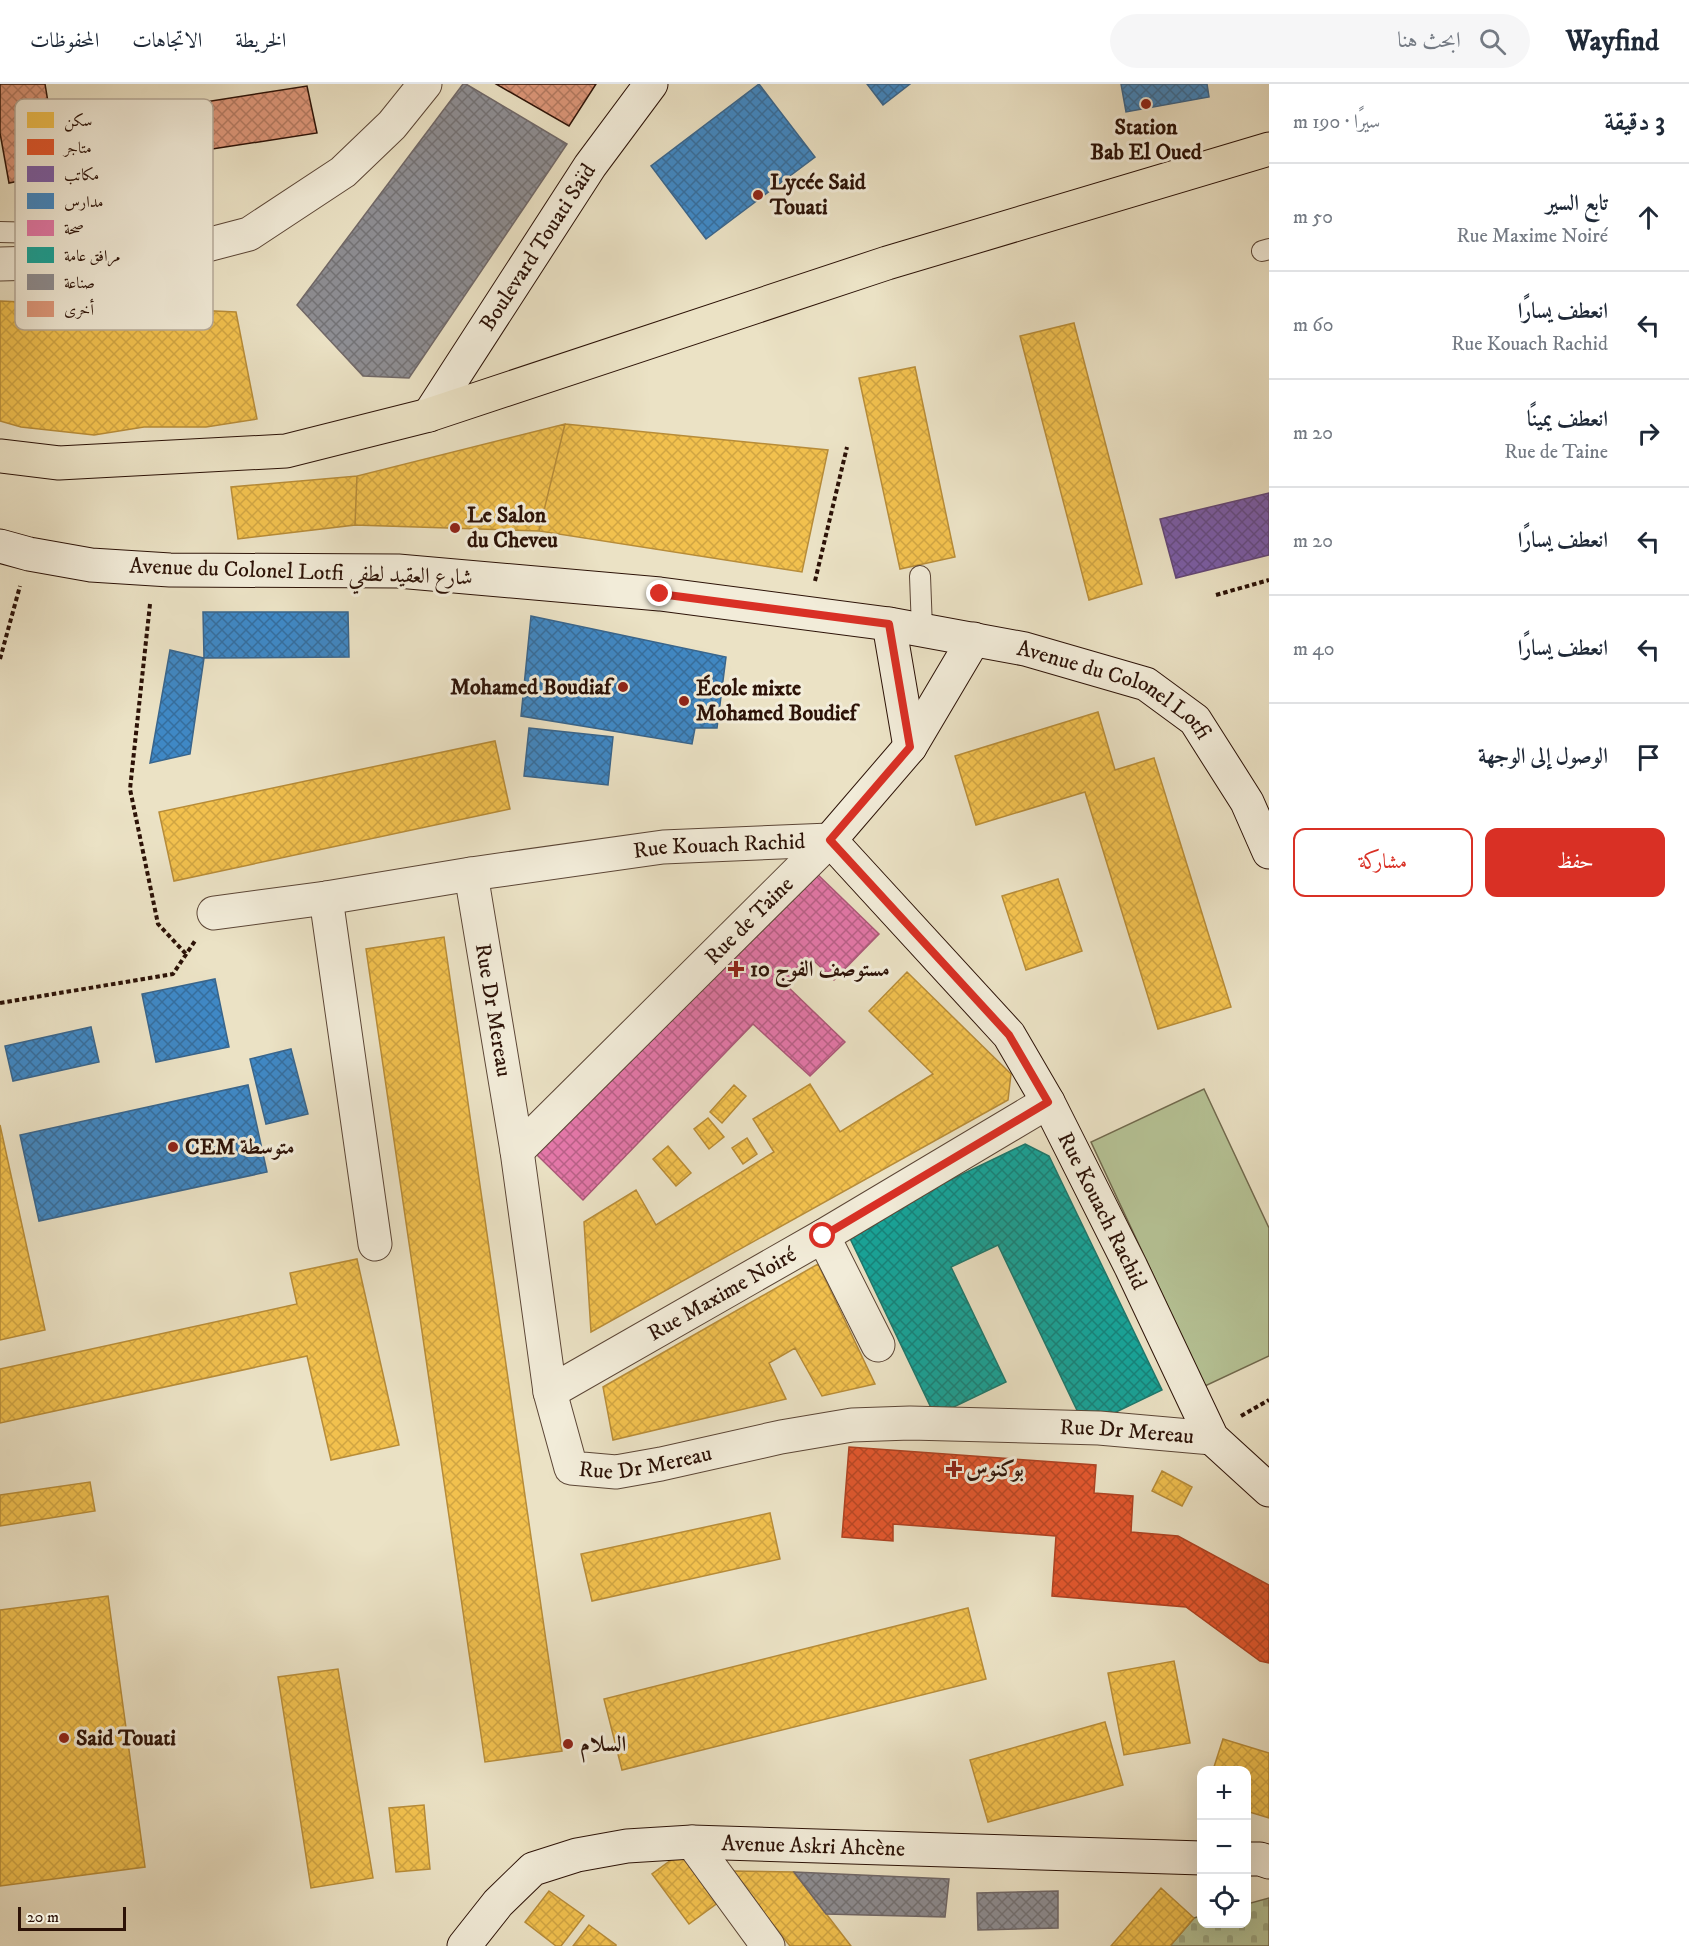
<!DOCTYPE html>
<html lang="ar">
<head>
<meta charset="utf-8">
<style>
  :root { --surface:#fff; --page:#f6f6f7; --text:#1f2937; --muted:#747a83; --line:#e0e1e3; --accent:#d93025 }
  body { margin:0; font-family:"IM FELL DW Pica",Amiri,serif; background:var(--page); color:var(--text); direction:rtl }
  .controls { position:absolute; right:18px; bottom:18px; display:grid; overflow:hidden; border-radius:12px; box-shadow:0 6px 24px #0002 }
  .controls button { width:54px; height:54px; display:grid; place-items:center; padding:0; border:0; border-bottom:2px solid var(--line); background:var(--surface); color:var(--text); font:30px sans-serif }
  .scale { position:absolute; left:18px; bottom:15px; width:108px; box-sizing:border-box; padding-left:6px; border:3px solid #2c1207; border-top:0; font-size:16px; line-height:21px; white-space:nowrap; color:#2c1207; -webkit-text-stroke:4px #f2ecd9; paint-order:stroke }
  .stop { position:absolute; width:18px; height:18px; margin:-14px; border:4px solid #d93025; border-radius:50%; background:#fff }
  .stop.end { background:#d93025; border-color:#fff; box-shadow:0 2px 6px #0008 }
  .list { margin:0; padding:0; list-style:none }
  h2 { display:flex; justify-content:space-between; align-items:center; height:78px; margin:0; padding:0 24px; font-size:26px }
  h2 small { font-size:20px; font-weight:400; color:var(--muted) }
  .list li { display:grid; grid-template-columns:39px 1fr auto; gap:18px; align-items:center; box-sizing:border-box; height:108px; padding:0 24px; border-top:2px solid var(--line) }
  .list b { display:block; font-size:22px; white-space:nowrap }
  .list p { margin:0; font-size:20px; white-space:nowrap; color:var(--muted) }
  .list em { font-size:20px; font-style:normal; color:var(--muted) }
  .actions { display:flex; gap:12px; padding:18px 24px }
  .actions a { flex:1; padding:14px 0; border:2px solid var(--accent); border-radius:12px; text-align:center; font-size:21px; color:var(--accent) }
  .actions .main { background:var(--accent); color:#fff }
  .icon { flex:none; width:33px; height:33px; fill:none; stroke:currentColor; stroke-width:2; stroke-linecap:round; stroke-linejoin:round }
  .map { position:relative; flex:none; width:1269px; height:1862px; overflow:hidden; direction:ltr }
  header { display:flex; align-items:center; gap:36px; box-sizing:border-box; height:84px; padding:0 30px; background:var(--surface); border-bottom:2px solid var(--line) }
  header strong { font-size:28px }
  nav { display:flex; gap:33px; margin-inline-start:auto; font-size:21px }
  .search { width:420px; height:54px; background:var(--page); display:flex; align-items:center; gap:15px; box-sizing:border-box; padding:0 21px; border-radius:33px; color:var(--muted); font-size:22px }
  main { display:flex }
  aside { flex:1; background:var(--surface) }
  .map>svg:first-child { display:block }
  .cemetery { fill:url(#cemetery-stones); stroke:#716a4e; stroke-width:1.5 }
  .pitch { fill:#b6c396; stroke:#716a4e; stroke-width:1.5 }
  .homes { fill:url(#homes-cross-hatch); stroke:#b78c39; stroke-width:1.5 }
  .shops { fill:url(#shops-cross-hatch); stroke:#ad4222; stroke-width:1.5 }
  .offices { fill:url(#offices-cross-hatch); stroke:#634777; stroke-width:1.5 }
  .schools { fill:url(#schools-cross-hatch); stroke:#39658c; stroke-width:1.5 }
  .health { fill:url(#health-cross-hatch); stroke:#ac5978; stroke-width:1.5 }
  .public { fill:url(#public-cross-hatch); stroke:#1d786c; stroke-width:1.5 }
  .industry { fill:url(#industry-cross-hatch); stroke:#706868; stroke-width:1.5 }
  .building { fill:url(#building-cross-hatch); stroke:#2c1207; stroke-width:1.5 }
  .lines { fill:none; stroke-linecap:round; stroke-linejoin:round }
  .lane-casing { stroke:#5c4636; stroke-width:22 }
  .street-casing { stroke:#5c4636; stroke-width:35 }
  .secondary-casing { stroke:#2c1207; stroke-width:35 }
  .primary-casing { stroke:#2c1207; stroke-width:35 }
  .path { stroke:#2c1207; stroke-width:4; stroke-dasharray:4.5 3; stroke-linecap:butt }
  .lane { stroke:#f2ecd9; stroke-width:20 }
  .street { stroke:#f2ecd9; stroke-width:33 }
  .secondary { stroke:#f2ecd9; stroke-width:33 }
  .primary { stroke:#ebe2c5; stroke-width:33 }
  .route { stroke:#d93025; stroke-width:8 }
  .poi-dot { fill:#8f2418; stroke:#f2ecd9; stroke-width:2 }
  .labels { text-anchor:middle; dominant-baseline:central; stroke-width:6; stroke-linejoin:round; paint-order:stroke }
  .poi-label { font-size:22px; font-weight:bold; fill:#2c1207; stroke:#f2ecd9; text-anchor:start }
  .street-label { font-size:22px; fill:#2c1207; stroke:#f2ecd9 }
  .key { fill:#f2ecd9; stroke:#b7ab9a; stroke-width:1.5 }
  .key-label { font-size:16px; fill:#2c1207 }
</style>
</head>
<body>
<header>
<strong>Wayfind</strong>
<div class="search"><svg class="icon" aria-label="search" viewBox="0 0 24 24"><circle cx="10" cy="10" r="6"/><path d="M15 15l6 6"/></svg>ابحث هنا</div>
<nav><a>الخريطة</a><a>الاتجاهات</a><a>المحفوظات</a></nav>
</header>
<main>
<aside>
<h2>3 دقيقة<small>سيرًا · 190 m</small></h2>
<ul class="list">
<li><svg class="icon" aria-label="ahead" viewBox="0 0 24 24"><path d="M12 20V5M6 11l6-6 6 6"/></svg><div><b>تابع السير</b><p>Rue Maxime Noiré</p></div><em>50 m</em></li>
<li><svg class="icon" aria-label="left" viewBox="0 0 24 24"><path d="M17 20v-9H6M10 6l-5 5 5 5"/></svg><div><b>انعطف يسارًا</b><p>Rue Kouach Rachid</p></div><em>60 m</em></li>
<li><svg class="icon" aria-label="right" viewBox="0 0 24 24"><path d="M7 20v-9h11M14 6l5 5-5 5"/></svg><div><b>انعطف يمينًا</b><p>Rue de Taine</p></div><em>20 m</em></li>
<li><svg class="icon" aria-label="left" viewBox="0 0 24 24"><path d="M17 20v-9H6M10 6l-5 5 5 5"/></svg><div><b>انعطف يسارًا</b></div><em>20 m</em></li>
<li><svg class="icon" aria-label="left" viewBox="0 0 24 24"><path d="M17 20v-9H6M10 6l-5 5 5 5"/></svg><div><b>انعطف يسارًا</b></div><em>40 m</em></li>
<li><svg class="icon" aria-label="arrive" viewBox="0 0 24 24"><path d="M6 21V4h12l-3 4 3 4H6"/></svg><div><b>الوصول إلى الوجهة</b></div></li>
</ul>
<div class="actions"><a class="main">حفظ</a><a>مشاركة</a></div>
</aside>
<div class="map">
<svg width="1269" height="1862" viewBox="0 0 1269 1862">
  <defs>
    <pattern id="cemetery-stones" width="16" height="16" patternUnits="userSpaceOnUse" patternTransform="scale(1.5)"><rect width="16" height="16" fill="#b6c396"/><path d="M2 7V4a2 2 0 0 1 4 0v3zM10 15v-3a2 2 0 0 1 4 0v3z" fill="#9da680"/></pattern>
    <pattern id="homes-cross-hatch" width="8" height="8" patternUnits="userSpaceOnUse" patternTransform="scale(1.5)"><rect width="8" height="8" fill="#f2c14e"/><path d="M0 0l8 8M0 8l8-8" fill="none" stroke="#d0a543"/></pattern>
    <pattern id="shops-cross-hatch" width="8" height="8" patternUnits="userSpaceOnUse" patternTransform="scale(1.5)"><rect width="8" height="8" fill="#e4572e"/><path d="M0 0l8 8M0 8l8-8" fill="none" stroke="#b94725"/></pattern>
    <pattern id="offices-cross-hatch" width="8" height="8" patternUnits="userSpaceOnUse" patternTransform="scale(1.5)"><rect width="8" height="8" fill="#7b5ea7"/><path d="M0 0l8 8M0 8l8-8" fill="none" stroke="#654c86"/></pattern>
    <pattern id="schools-cross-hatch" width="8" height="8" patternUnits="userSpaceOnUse" patternTransform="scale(1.5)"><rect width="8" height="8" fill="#3f88c5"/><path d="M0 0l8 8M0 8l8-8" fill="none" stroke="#356e9e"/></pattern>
    <pattern id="health-cross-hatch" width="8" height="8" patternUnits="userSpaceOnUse" patternTransform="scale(1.5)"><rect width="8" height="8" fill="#e377a8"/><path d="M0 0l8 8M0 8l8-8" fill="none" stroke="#b86087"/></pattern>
    <pattern id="public-cross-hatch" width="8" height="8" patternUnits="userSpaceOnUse" patternTransform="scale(1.5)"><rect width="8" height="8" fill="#17a398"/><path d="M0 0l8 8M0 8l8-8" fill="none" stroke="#15837a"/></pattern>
    <pattern id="industry-cross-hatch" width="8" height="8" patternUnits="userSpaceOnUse" patternTransform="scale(1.5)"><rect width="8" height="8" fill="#8d8d92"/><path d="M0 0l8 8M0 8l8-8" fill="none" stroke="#737275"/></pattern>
    <pattern id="building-cross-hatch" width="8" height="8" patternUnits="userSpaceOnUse" patternTransform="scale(1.5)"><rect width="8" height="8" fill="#df987b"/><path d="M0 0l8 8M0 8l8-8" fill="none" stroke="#b57b63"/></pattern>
  </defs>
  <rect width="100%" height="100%" fill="#ebe2c5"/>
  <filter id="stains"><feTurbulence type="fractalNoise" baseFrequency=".00333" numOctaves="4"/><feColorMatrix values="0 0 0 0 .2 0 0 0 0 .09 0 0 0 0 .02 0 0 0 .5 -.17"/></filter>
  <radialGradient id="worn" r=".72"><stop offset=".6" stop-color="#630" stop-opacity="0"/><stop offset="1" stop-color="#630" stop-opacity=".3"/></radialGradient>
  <!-- cemetery -->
  <path class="cemetery" d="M 1269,1814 L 1269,1862 L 1170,1862 L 1194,1834 L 1201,1832 L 1202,1840 L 1246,1840 L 1247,1820 Z"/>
  <!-- pitch -->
  <path class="pitch" d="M 1204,1005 L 1269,1144 L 1269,1272 L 1205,1302 L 1091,1058 Z"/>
  <!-- homes -->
  <path class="homes" d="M 0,217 L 236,228 L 257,335 L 206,343 L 144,343 L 94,351 L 21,343 L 0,337 Z
    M 1074,239 L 1142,500 L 1089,516 L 1020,252 Z
    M 915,283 L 955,473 L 900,485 L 859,294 Z
    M 565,340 L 828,366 L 802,488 L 539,447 Z
    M 565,340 L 539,447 L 355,441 L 357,392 Z
    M 357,392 L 355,441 L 238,455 L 231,403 Z
    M 1098,628 L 1115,686 L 1154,674 L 1231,923 L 1158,945 L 1085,708 L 976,741 L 955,672 Z
    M 495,657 L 510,725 L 174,797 L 159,728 Z
    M 1058,795 L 1082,867 L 1026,886 L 1002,812 Z
    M 444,853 L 562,1667 L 485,1678 L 366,865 Z
    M 907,888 L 1011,990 L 1008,1016 L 591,1248 L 584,1138 L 636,1106 L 656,1141 L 774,1068 L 753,1035 L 810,1000 L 840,1048 L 933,990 L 869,927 Z
    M 734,1001 L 746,1012 L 722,1039 L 710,1028 Z
    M 708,1034 L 724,1053 L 709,1065 L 694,1045 Z
    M 0,1041 L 45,1246 L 0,1256 Z
    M 747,1054 L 757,1070 L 743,1080 L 732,1064 Z
    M 668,1062 L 691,1089 L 676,1102 L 653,1075 Z
    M 357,1175 L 399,1361 L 331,1376 L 307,1272 L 0,1339 L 0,1285 L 297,1220 L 290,1189 Z
    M 818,1180 L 875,1300 L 822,1312 L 795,1264 L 769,1279 L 786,1315 L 613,1356 L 603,1303 Z
    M 1162,1387 L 1192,1403 L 1182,1422 L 1152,1407 Z
    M 90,1398 L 95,1427 L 0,1442 L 0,1411 Z
    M 770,1429 L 780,1475 L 592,1517 L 581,1470 Z
    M 108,1512 L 145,1783 L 0,1802 L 0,1526 Z
    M 968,1524 L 986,1595 L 622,1686 L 604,1615 Z
    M 1174,1577 L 1190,1659 L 1124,1671 L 1108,1589 Z
    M 338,1585 L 373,1794 L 311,1804 L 278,1593 Z
    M 1105,1638 L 1123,1701 L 988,1738 L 970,1676 Z
    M 1223,1655 L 1269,1669 L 1269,1734 L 1246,1727 L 1246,1686 L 1213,1686 Z
    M 424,1721 L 430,1785 L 396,1788 L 389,1724 Z
    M 686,1765 L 723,1815 L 689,1840 L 652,1790 Z
    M 731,1787 L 794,1788 L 851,1862 L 790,1862 Z
    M 1161,1804 L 1194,1834 L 1170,1862 L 1111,1862 Z
    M 549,1807 L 584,1832 L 561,1862 L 556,1862 L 525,1838 Z
    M 589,1841 L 616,1861 L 616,1862 L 573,1862 Z"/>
  <!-- shops -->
  <path class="shops" d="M 849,1363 L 1096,1381 L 1094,1409 L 1133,1412 L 1131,1448 L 1178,1452 L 1269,1501 L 1269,1579 L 1260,1577 L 1186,1523 L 1052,1512 L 1056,1452 L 893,1440 L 893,1457 L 842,1453 Z"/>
  <!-- offices -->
  <path class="offices" d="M 1269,409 L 1269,471 L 1176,494 L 1160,435 Z"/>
  <!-- schools -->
  <path class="schools" d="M 759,0 L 815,73 L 706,155 L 651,82 Z
    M 867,0 L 910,0 L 883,21 Z
    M 1121,0 L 1207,0 L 1209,13 L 1126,28 Z
    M 203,528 L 348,528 L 349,573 L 204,574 Z
    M 531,532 L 726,573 L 717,644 L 695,644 L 692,660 L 521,632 Z
    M 170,566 L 204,574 L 190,670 L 150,679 Z
    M 529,644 L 613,653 L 608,701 L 524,692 Z
    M 215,895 L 229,963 L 156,978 L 142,910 Z
    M 91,943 L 99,978 L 13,997 L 5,962 Z
    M 291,965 L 308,1030 L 266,1040 L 250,975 Z
    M 248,1001 L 267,1088 L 39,1137 L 20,1051 Z"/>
  <!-- health -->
  <path class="health" d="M 811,784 L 879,850 L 834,896 L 811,874 L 786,901 L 845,958 L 810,992 L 753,940 L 583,1116 L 535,1069 Z"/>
  <!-- public -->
  <path class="public" d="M 1025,1060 L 1049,1072 L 1162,1306 L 1085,1343 L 998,1161 L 951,1183 L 1006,1298 L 935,1332 L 846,1146 Z"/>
  <!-- industry -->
  <path class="industry" d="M 463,0 L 466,0 L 567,60 L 409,294 L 363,292 L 297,221 Z
    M 794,1788 L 949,1795 L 945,1833 L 826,1830 Z
    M 1058,1807 L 1058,1844 L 978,1846 L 977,1809 Z"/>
  <!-- building -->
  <path class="building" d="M 0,0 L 45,0 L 52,42 L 307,2 L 317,49 L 62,88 L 9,99 L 0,49 Z
    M 496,0 L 596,0 L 569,42 Z"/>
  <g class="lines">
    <!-- lane casing -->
    <g class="lane-casing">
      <path id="lane" d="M 0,148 L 80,150 L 161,164
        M 1262,167 L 1269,165
        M 920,492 L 922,545"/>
    </g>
    <!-- street casing -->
    <g class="street-casing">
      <g id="street">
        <path d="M 0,180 L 150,176 L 249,150 L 343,88 L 392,41 L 425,0"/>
        <path id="s1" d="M 471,790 L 517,1067 L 550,1308 L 571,1384 L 616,1388 L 661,1380 L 781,1353 L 852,1341 L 910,1339 L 1099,1344 L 1212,1354"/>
        <path d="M 326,814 L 375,1160"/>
        <path id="s2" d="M 214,829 L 326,814 L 471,790 L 663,763 L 830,756"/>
        <path id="s3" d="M 517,1067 L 830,756"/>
        <path d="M 823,1152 L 878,1261"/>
        <path id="s4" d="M 550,1308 L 823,1152 L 1048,1018"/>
        <path d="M 692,1758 L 768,1862"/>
      </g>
    </g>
    <!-- secondary casing -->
    <g class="secondary-casing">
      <g id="secondary">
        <path id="s5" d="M 429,331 L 590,82 L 651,0"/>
        <path id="s6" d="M 0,462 L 29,470 L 91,481 L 170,486 L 398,487 L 660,510 L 889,540 L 1025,565 L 1146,600 L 1195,636 L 1247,718 L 1269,768"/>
        <path d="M 889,540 L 910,663"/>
        <path id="s7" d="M 974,555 L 910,663 L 830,756 L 1009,951 L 1048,1018 L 1131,1183 L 1212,1354 L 1269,1406"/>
        <path d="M 1246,1775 L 1260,1775 L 1269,1778"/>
        <path id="s8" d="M 464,1862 L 498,1819 L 533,1785 L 577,1771 L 627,1762 L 692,1758 L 1202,1774"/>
      </g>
    </g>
    <!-- primary casing -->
    <g class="primary-casing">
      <path id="primary" d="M 0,372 L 59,379 L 286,367 L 429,331 L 887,179 L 1269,65"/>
    </g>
    <!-- path -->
    <path class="path" d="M 815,497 L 847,363
      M 1216,511 L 1269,496
      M 150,520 L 130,705 L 158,840 L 186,870
      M 0,575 L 20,502
      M 0,919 L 173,890 L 195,857
      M 1241,1332 L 1269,1316"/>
    <!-- lane -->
    <use href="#lane" class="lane"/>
    <!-- street -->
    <use href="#street" class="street"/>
    <!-- secondary -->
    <use href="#secondary" class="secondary"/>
    <!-- primary -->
    <use href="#primary" class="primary"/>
  </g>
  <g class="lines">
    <!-- route -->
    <path class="route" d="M 660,510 L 889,540 L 910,663 L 830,756 L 1009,951 L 1048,1018 L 823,1152"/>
  </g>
  <!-- markers -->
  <g class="poi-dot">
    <circle cx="1146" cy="20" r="6"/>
    <circle cx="758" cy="111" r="6"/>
    <circle cx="455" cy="444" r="6"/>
    <circle cx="623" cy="603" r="6"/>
    <circle cx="684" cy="617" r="6"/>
    <path d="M733 876h6v6h6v6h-6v6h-6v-6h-6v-6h6z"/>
    <circle cx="173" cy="1063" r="6"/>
    <path d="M951 1376h6v6h6v6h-6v6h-6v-6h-6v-6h6z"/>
    <circle cx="64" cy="1654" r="6"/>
    <circle cx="568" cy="1660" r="6"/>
  </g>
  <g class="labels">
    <!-- poi labels -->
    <g class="poi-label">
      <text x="1146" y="43" text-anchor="middle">Station<tspan x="1146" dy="25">Bab El Oued</tspan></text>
      <text x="770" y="98">Lycée Said<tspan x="770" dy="25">Touati</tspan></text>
      <text x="467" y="431">Le Salon<tspan x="467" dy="25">du Cheveu</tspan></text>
      <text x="611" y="603" text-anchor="end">Mohamed Boudiaf</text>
      <text x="696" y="604">École mixte<tspan x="696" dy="25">Mohamed Boudief</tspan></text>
      <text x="750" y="885">مستوصف الفوج 10</text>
      <text x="185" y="1063">CEM متوسطة</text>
      <text x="966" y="1385">بوكنوس</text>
      <text x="76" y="1654">Said Touati</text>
      <text x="580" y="1660">السلام</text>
    </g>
    <!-- street labels -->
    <g class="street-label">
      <text stroke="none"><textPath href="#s5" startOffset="200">Boulevard Touati Saïd</textPath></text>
      <text transform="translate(301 488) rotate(2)">Avenue du Colonel Lotfi شارع العقيد لطفي</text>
      <text stroke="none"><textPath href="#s6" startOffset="1132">Avenue du Colonel Lotfi</textPath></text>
      <text stroke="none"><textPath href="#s2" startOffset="510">Rue Kouach Rachid</textPath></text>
      <text stroke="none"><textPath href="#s3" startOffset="327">Rue de Taine</textPath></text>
      <text stroke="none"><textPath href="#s1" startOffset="138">Rue Dr Mereau</textPath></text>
      <text stroke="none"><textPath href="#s7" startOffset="712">Rue Kouach Rachid</textPath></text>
      <text stroke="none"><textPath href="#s4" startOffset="198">Rue Maxime Noiré</textPath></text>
      <text stroke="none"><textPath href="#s1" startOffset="1164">Rue Dr Mereau</textPath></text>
      <text stroke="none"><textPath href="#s1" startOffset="678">Rue Dr Mereau</textPath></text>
      <text stroke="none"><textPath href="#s8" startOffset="387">Avenue Askri Ahcène</textPath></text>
    </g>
  </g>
  <!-- legend -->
  <rect x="15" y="15" width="198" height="231" rx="9" class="key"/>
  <rect x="27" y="28" width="27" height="16" fill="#f2c14e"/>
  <rect x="27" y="55" width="27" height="16" fill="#e4572e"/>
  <rect x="27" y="82" width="27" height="16" fill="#7b5ea7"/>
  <rect x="27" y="109" width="27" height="16" fill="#3f88c5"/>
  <rect x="27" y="136" width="27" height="16" fill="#e377a8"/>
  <rect x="27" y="163" width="27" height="16" fill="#17a398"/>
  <rect x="27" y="190" width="27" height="16" fill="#8d8d92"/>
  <rect x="27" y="217" width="27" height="16" fill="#df987b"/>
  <g class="key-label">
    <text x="64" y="42">سكن</text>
    <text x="64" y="69">متاجر</text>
    <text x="64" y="96">مكاتب</text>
    <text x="64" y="123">مدارس</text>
    <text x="64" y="150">صحة</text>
    <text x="64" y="177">مرافق عامة</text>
    <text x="64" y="204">صناعة</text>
    <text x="64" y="231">أخرى</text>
  </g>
  <rect width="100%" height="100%" filter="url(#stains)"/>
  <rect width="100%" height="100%" fill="url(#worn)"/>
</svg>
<div class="controls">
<button>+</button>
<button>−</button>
<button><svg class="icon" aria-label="locate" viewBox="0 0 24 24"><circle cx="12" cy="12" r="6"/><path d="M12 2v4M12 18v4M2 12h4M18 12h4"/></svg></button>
</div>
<div class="scale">20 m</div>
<div class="stop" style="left:823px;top:1152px"></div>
<div class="stop end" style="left:660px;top:510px"></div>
</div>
</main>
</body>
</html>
